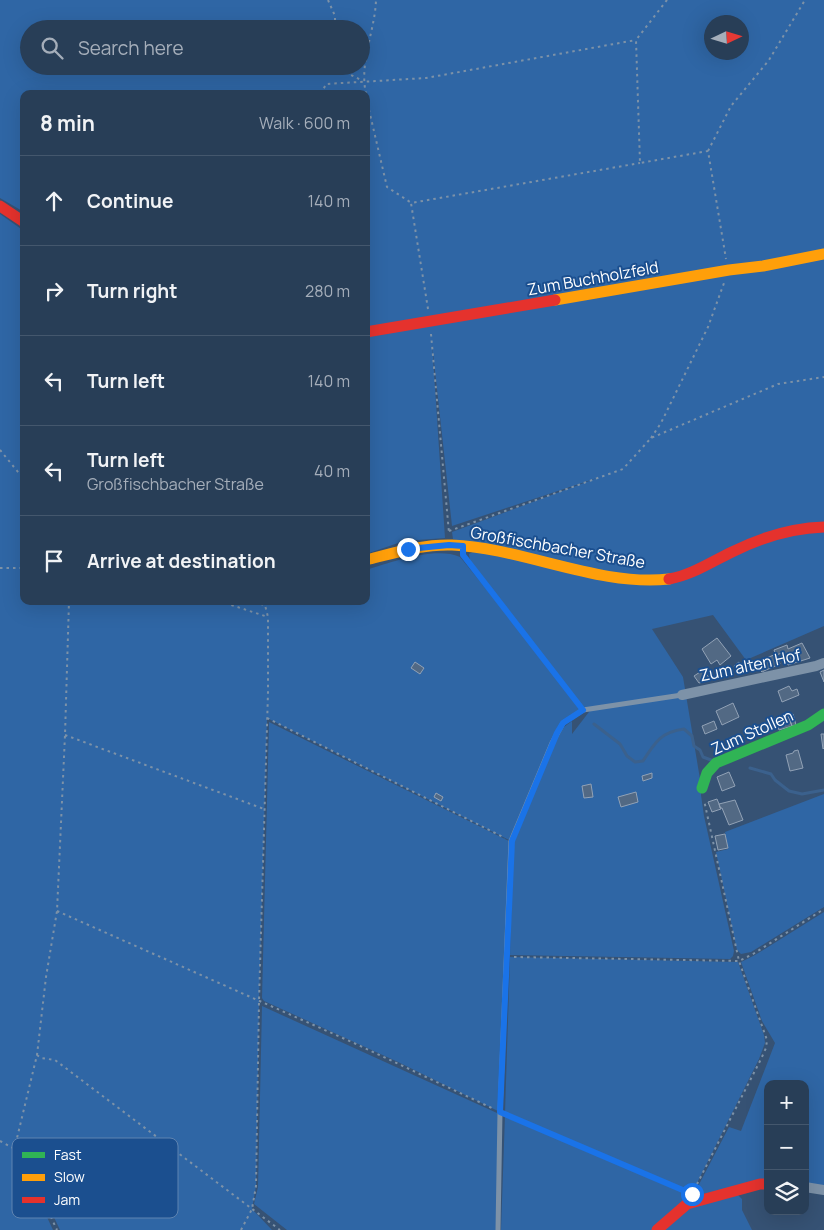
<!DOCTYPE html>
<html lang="en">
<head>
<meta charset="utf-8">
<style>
  :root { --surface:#283e57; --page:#344961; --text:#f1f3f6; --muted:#a5aeba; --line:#44576d }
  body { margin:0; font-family:Manrope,sans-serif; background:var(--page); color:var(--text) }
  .controls { position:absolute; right:15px; bottom:15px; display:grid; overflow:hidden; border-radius:10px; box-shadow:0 5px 20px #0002 }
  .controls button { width:45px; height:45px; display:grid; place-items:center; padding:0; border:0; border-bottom:1px solid var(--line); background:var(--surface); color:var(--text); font:25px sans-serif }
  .compass { position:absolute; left:704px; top:15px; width:45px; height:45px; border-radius:50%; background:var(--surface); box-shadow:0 5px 20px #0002; rotate:86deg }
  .stop { position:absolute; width:15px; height:15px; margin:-11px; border:4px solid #1a73e8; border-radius:50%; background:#fff }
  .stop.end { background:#1a73e8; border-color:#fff; box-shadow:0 1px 5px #0008 }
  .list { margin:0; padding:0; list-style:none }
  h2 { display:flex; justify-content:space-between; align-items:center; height:65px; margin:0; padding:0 20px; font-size:21px }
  h2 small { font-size:16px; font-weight:400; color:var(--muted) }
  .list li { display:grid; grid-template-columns:32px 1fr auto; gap:15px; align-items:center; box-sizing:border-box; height:90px; padding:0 20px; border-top:1px solid var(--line) }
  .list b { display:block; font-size:19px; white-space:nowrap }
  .list p { margin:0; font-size:16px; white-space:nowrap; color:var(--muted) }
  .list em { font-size:16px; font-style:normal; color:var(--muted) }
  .icon { flex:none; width:28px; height:28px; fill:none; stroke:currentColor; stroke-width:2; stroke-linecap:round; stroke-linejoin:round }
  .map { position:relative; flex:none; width:824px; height:1230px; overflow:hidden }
  .search { position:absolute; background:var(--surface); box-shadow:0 5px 20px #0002; left:20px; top:20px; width:350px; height:55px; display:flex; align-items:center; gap:12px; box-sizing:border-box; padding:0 18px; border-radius:28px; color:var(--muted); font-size:19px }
  .panel { position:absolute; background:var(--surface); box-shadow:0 5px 20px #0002; left:20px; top:90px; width:350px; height:515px; border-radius:10px }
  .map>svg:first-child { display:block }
  .green { fill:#2f66a5; fill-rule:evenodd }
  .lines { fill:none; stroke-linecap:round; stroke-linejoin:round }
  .stream { stroke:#3b618d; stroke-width:3 }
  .building { fill:#526984; stroke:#92a2b6 }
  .path { stroke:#7d92a8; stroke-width:2; stroke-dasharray:2.5 4; stroke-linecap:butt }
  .lane { stroke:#7d92a8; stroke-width:5 }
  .street { stroke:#7d92a8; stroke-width:10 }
  .fast { stroke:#30b455; stroke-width:11 }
  .slow { stroke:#ff9f0a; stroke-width:11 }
  .jam { stroke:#e5322d; stroke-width:11 }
  .route { stroke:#1a73e8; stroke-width:6 }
  .labels { text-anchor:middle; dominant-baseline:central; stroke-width:4; stroke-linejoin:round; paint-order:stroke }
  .street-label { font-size:16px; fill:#fff; stroke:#1b4f8f }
  .key { fill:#1b4f8f; stroke:#5f84b1; stroke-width:1 }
  .key-label { font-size:14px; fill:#fff }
</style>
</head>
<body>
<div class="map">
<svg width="824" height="1230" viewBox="0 0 824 1230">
  <rect width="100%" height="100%" fill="#365274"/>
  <!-- green -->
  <path class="green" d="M 0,0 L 824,0 L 824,626 L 746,660 L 713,615 L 652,629 L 683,677 L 701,785 L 701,795 L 704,816 L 734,951 L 733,956 L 730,959 L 510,955 L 513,853 L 515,841 L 519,828 L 559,734 L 564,727 L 572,721 L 572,734 L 592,708 L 563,723 L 511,841 L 267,718 L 259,1001 L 256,1186 L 252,1209 L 272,1230 L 60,1230 L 29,1164 L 21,1155 L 21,1161 L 53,1230 L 0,1230 L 0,214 L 24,231 L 24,601 L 366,601 L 366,570 C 392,562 435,546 460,557 L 566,687 L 470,561 L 469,554 L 480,548 L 453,539 L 452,532 L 600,477 L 452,526 L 432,343 L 445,538 L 404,541 L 366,554 L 366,94 L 24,94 L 24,212 L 0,198 ZM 712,22 L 742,22 L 742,52 L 712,52 ZM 29,29 L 361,29 L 361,66 L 29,66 Z
    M 269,722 L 509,841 L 500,1112 L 398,1062 L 264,1001 L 262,998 Z
    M 824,794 L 824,907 L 751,952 L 741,954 L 737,950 L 716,852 L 728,849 L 725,832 Z
    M 824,912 L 824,1188 L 805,1184 L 805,1084 L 768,1084 L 768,1181 L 703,1194 L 694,1194 L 729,1127 L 741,1131 L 775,1043 L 762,1021 L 741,962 L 755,955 Z
    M 510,957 L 738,962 L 764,1035 L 765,1043 L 759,1059 L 692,1193 L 505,1113 Z
    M 262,1006 L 497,1113 L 499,1117 L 497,1230 L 287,1230 L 254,1204 L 258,1187 Z
    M 505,1115 L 686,1193 L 688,1195 L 686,1201 L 653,1230 L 501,1230 Z
    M 736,1193 L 742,1199 L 742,1210 L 752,1230 L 662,1230 L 692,1206 Z"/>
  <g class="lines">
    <!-- stream -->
    <path class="stream" d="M 594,724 L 620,744 L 627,756 L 635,762 L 643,761 C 655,742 661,732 684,729 L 692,736 L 694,746 L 700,750 L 703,757 L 711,760
      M 750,768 L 771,774 L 775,780 L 789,791 L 802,794 L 824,790"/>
  </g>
  <!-- building -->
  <path class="building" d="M 717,638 L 731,656 L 720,665 L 717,660 L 711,664 L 702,649 Z
    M 802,643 L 810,658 L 788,665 L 785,657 L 784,658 L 782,653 L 776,655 L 774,650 L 787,645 L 788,649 Z
    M 776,654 L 780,664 L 766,670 L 762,660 Z
    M 762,660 L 766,670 L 762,672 L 754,664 Z
    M 415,662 L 424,668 L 420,674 L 411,668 Z
    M 739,662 L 745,670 L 740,674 L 734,666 Z
    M 703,670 L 711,680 L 699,683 L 694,676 Z
    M 824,670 L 824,682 L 820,672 Z
    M 789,686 L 792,691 L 797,689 L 799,695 L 782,702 L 778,691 Z
    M 733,703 L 739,717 L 722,725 L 716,711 Z
    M 788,714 L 792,726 L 779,730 L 775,718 Z
    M 793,714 L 796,725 L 792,726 L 788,716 Z
    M 714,721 L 717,729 L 705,734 L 702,726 Z
    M 821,734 L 824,734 L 824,748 L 823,749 Z
    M 798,750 L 803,768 L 790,771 L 786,755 L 793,753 L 794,751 Z
    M 729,772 L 735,786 L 722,791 L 717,777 Z
    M 652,773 L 652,778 L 643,781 L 642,776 Z
    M 591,784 L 593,797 L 584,798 L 582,786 Z
    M 636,792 L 638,802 L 621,807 L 618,797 Z
    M 436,793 L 443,797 L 441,801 L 434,797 Z
    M 717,799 L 721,809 L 712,812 L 708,802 Z
    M 735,800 L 743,820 L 729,825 L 722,808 L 720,808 L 719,804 Z
    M 725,834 L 728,848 L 718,850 L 715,836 Z"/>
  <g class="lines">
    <!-- path -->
    <path class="path" d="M 328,0 L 335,16 L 335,29
      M 667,0 L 636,40 L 640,163 L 708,151 L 726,259
      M 342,66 L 349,74 L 361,80
      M 321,94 L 326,84 L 426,78 L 636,40
      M 366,94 C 359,62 375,31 376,0
      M 366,97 L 387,187 L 410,202
      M 708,151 L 731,106 L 769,60 L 805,0
      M 428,309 L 411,203 L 640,163
      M 431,334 L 449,533
      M 651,438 L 661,423 L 708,327 L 724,283
      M 0,450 L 23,478
      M 449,531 L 623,469 L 651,438 L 778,384 L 824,377
      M 465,558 L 579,704
      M 0,568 L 24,568
      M 219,601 L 268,617
      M 248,601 L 265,605
      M 267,718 L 505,838
      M 65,735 L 264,809
      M 57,911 L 354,1043 L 494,1109
      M 514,957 L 739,961 L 753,954 L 824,909
      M 37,1055 L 41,1058 L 55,1060 L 280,1230
      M 507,1115 L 687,1192
      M 0,1141 L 13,1148 L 17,1138 L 37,1055 L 46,977 L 57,911 L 65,735 L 69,601
      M 13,1149 L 27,1166 L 57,1230
      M 694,1190 L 761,1059 L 766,1048 L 767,1040 L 739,961 L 704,800
      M 241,1230 L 252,1209 L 256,1186 L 259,1001 L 268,692 L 268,617 L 264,601"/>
    <!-- lane -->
    <path class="lane" d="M 498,1230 L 500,1112 L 511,841 L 552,743 L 563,723 L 583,710 L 682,695"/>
    <!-- street -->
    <path class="street" d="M 682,695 L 816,666 L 824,663
      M 805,1187 L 824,1190"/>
    <!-- fast -->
    <path class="fast" d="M 702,788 L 707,773 L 716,763 L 808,725 L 824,714"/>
    <!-- slow -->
    <path class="slow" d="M 555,300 L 729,270 L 763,266 L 824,254
      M 366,560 C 394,553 423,544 452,545 C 523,548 599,587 669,579"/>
    <!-- jam -->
    <path class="jam" d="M 0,206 L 24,222
      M 366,332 L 555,300
      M 669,579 C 692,575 711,562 732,552 C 762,537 791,528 824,527
      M 657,1230 L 687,1204 L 760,1184 L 768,1184"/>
  </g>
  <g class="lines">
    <!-- route -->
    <path class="route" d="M 408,549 L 449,545 L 463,546 L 463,555 L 583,710 L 563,723 L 557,733 L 512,841 L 500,1112 L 692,1194"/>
  </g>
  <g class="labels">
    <!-- street labels -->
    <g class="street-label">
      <text transform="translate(593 278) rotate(-10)">Zum Buchholzfeld</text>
      <text transform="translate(558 547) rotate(10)">Großfischbacher Straße</text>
      <text transform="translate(750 665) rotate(-12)">Zum alten Hof</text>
      <text transform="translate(752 732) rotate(-24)">Zum Stollen</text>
    </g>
  </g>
  <!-- legend -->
  <rect x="12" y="1138" width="166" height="80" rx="8" class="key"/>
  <rect x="22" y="1152" width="23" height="6" fill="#30b455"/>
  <rect x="22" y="1174" width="23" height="7" fill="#ff9f0a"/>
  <rect x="22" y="1197" width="23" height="6" fill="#e5322d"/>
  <g class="key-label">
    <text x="54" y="1160">Fast</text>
    <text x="54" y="1182">Slow</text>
    <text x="54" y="1205">Jam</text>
  </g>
</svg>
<div class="controls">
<button>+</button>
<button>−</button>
<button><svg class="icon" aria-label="layers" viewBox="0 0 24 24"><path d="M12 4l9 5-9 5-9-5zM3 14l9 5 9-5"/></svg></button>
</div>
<svg class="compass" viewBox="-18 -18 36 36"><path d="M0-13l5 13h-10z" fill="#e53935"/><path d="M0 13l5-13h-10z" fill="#a5aeba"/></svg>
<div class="stop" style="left:692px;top:1194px"></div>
<div class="stop end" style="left:408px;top:549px"></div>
<div class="search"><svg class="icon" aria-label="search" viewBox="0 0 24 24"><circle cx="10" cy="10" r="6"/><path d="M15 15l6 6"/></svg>Search here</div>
<section class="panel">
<h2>8 min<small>Walk · 600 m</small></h2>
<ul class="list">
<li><svg class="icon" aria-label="ahead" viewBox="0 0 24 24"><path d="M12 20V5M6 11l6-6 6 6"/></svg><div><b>Continue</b></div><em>140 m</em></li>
<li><svg class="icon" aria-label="right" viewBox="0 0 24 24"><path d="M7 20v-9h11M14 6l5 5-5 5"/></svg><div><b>Turn right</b></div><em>280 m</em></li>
<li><svg class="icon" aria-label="left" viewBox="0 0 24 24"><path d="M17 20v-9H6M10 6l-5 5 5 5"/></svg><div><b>Turn left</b></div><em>140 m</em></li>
<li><svg class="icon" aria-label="left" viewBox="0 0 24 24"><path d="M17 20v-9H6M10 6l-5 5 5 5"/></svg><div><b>Turn left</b><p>Großfischbacher Straße</p></div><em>40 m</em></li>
<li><svg class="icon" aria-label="arrive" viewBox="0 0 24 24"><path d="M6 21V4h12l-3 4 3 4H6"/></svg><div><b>Arrive at destination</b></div></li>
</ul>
</section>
</div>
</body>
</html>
